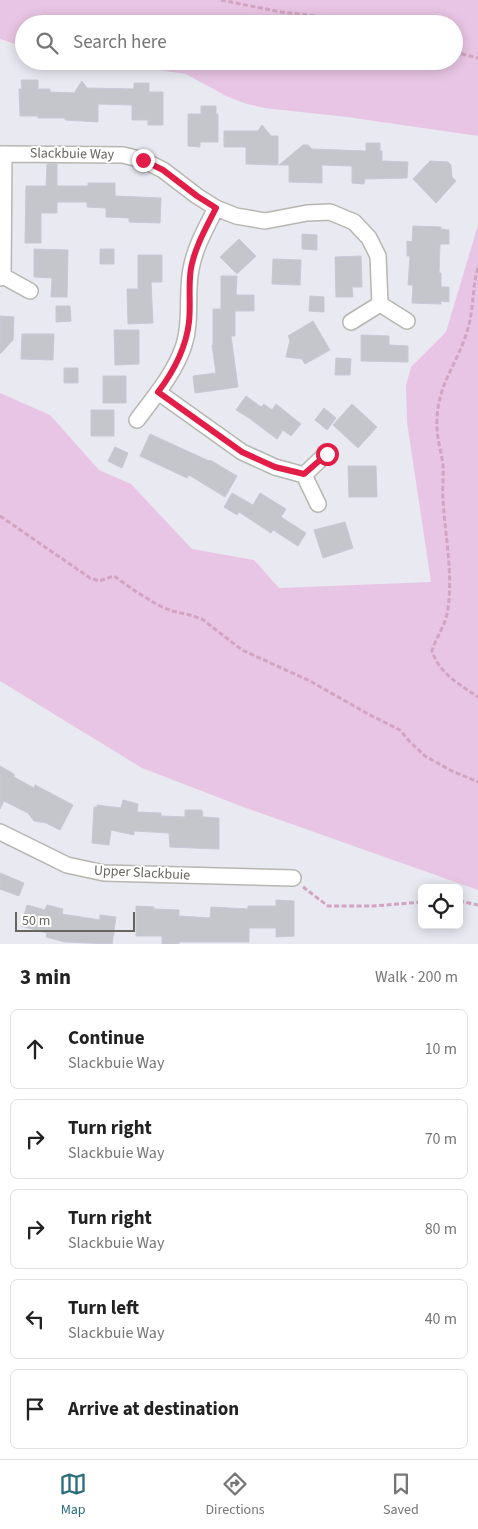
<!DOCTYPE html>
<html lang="en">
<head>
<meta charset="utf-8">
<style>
  :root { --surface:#fff; --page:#f2f2f2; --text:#222; --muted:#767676; --line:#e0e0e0; --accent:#2a6c7c }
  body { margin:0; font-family:"Source Sans 3",sans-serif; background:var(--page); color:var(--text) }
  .controls { position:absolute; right:15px; bottom:15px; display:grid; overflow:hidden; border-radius:8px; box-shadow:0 2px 12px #0003 }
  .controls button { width:45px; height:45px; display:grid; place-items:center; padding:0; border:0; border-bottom:1px solid var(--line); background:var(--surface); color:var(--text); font:25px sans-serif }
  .scale { position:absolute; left:15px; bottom:12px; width:120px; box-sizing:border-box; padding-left:5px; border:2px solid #68655f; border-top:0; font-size:14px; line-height:18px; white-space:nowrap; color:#68655f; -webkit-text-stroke:4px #fff; paint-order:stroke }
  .stop { position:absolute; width:15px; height:15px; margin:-11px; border:4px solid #e11d48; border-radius:50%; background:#fff }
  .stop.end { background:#e11d48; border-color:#fff; box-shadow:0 1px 5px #0008 }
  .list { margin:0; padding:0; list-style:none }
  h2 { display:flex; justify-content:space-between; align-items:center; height:65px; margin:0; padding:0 20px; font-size:21px }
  h2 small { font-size:16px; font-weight:400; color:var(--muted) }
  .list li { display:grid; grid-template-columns:32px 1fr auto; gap:15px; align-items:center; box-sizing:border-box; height:80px; margin:0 10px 10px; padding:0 10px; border:1px solid var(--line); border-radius:8px }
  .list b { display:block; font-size:19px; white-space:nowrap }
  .list p { margin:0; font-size:16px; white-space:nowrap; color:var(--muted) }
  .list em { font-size:16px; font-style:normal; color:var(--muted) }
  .icon { flex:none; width:28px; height:28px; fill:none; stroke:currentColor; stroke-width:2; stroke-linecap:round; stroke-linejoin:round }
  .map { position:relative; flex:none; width:478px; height:944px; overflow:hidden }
  .search { position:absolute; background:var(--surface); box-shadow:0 2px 12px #0003; left:15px; right:15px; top:15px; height:55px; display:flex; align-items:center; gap:12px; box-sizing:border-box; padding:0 18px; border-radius:28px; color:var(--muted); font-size:19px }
  .sheet { height:515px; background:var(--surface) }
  nav { display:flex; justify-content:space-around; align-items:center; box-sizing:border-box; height:70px; border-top:1px solid var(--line); background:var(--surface); font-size:14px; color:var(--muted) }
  nav a { display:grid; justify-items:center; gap:2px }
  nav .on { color:var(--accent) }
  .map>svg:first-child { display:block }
  .green { fill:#e8c5e4 }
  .building { fill:#c4c6cc; stroke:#c6c9d6 }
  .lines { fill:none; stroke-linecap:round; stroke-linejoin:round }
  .street-casing { stroke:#b7b6b0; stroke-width:18 }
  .path { stroke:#d3a4c1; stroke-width:3; stroke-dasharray:5 2.5; stroke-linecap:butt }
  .street { stroke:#fff; stroke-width:15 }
  .route { stroke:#e11d48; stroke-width:6 }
  .labels { text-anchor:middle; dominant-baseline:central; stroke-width:4; stroke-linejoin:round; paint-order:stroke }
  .street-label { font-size:14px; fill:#68655f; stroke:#fff }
</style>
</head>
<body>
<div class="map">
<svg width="478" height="944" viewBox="0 0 478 944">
  <rect width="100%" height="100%" fill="#e8e9f1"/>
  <!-- green -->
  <path class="green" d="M 0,0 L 478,0 L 478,136 L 347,117 L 264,108 L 244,103 L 226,96 L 186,74 L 97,61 L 454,61 L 454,24 L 24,24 L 24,47 L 0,39 Z
    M 478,225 L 478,890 L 246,808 L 142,768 L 0,681 L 0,393 L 50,415 L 99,470 L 131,484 L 192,549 L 254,560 L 279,588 L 431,582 L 407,422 L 406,386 L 411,367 L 446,332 Z"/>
  <!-- building -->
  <path class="building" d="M 21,80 L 38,80 L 38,89 L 50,89 L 50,92 L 74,93 L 82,81 L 87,88 L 134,89 L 134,83 L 149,83 L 149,92 L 163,92 L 163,125 L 148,125 L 148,120 L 132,120 L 132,105 L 98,104 L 98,122 L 65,120 L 65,118 L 38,118 L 38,116 L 20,116 L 19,89 L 22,89 Z
    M 201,106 L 216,106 L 216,114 L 218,114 L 218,142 L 200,142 L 200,147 L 188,146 L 188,114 L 201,114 Z
    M 262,125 L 271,136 L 278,136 L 278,165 L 246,164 L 246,147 L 224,147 L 224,131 L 258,131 Z
    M 366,143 L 380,143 L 380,151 L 382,151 L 382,161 L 408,162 L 407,178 L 365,179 L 364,184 L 352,183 L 352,166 L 322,165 L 322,183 L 289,182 L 289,165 L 279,165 L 303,145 L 308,145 L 312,149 L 366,151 Z
    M 430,161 L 448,162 L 451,165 L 452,177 L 456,181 L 436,203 L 413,179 Z
    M 47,164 L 57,164 L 57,186 L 88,186 L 88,183 L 115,183 L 115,196 L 161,198 L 160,223 L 129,222 L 129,218 L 106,217 L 106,208 L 87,207 L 87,202 L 57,202 L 57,213 L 41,213 L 41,243 L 25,243 L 26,186 L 46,186 Z
    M 413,226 L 441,227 L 441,229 L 449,230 L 449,244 L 440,244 L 439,273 L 441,273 L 441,287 L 449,287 L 449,302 L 441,301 L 441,304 L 412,303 L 413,285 L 408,285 L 410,256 L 407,256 L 407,241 L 412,242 Z
    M 302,234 L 317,235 L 317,250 L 302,249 Z
    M 239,239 L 256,256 L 237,274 L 220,257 Z
    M 34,249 L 68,250 L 67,297 L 51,297 L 52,278 L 34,277 Z
    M 100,249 L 114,249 L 114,264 L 100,264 Z
    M 138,255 L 162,255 L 162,282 L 151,282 L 153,323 L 128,324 L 127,289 L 138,289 Z
    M 361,256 L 362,287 L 352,287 L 353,297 L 336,297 L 335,257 Z
    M 273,259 L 301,260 L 300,285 L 272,284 Z
    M 221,276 L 237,276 L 236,295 L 254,295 L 254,311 L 235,311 L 235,336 L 231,336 L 238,387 L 195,393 L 193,376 L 216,373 L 212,345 L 213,345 L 213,309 L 221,309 Z
    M 310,296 L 324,297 L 324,312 L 309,311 Z
    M 56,306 L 70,306 L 71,321 L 56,322 Z
    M 0,316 L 14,317 L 13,340 L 0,354 Z
    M 313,321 L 330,350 L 305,364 L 302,359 L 286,357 L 290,340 L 288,336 Z
    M 114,330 L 139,330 L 139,364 L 115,365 Z
    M 22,334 L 54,334 L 53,360 L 21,359 Z
    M 361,335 L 389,336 L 389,345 L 408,346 L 408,362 L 361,361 Z
    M 336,358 L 351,359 L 350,375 L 335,375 Z
    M 64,368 L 78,368 L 78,383 L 64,383 Z
    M 103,376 L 126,376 L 126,403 L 103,403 Z
    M 246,396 L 261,407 L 264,404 L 272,410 L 276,404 L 301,424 L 291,436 L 283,430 L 277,439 L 249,418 L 236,410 Z
    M 352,404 L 377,427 L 358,448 L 333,425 Z
    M 324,408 L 336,418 L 327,430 L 315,420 Z
    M 91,410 L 114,410 L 114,436 L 91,436 Z
    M 150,434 L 209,461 L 210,460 L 237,476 L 225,497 L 189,475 L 187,478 L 140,456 Z
    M 115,447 L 128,453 L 122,468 L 108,461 Z
    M 348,466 L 376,466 L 377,497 L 349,497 Z
    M 232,493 L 253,505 L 260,493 L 286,509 L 281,517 L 306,533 L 298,546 L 273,530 L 271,533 L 239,512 L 237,515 L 224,507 Z
    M 345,522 L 353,548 L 323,558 L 314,530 Z
    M 0,766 L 14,774 L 14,777 L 34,788 L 35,785 L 73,805 L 60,830 L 46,823 L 34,821 L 28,813 L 4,801 L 0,809 Z
    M 123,800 L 138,804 L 137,812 L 161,813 L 161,816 L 185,817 L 185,810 L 202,810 L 203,817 L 219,818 L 219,849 L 170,847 L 169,833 L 134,831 L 134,835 L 111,830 L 109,845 L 92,843 L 94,807 L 97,807 L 97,805 L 121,808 Z
    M 0,873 L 24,883 L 19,896 L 0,889 Z
    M 276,900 L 294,901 L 294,936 L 276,937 L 276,928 L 249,928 L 249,942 L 179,942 L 179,944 L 162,944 L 162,936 L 136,936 L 136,906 L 154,907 L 154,909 L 179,910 L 179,916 L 210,918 L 211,907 L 248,909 L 248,906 L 276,906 Z
    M 27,905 L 45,910 L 47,905 L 63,909 L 62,914 L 100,920 L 100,915 L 116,917 L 112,944 L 65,942 L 46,937 L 47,933 L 21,926 Z"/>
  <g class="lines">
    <!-- street casing -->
    <g class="street-casing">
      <path id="street" d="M 0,154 L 123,155 L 143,160 L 163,170 L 197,196 L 216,208 L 236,216 L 265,221 L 307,213 L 330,212 L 354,222 L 369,238 L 378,256 L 380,304
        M 3,276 L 4,154
        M 0,278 L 3,276 L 30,291
        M 351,322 L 380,304 L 407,321
        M 158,392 L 242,452 L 275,467 L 304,475 L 327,453
        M 137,420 C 154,397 175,373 184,345 C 192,320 186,294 191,269 C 195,247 206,228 216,208
        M 304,475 L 318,504
        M 0,832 L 67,865 L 104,873 L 293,878"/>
    </g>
    <!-- path -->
    <path class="path" d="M 221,0 L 281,12 L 327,17 L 349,24
      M 454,52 L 478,58
      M 478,268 C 472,287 474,308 468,328 C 459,362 438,382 437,420 C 436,436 441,450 443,465 C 444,476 442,488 443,499 C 445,536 453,572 448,609 C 446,625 436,637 432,651 C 440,674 459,684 478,697
      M 0,516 L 90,578 L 99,581 L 114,576 L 135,591 L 158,605 L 172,611 L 190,615 L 202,619 L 242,650 L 310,681 L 368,714 L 400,730 L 410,742 L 425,756 L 452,771 L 478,782
      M 303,887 L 328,906 L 374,906 L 422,902
      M 459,901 L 478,905"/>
    <!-- street -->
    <use href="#street" class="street"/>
  </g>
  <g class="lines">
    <!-- route -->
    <path class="route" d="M 143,160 L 163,170 L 197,196 L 216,208 C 206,228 195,247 191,268 C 188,286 191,304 189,322 C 186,348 174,371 158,392 L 242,452 L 275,467 L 304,474 L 327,454"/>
  </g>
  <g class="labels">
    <!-- street labels -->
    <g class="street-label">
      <text transform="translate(72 154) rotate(1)">Slackbuie Way</text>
      <text transform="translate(142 873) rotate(3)">Upper Slackbuie</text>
    </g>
  </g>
</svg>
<div class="controls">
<button><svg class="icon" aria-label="locate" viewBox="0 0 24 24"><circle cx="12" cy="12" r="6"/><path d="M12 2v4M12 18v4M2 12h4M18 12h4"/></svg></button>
</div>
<div class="scale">50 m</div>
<div class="stop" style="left:327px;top:454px"></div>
<div class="stop end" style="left:143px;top:160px"></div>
<div class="search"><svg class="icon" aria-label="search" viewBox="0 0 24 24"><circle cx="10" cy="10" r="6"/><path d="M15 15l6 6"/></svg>Search here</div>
</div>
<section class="sheet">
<h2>3 min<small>Walk · 200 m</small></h2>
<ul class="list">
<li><svg class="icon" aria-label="ahead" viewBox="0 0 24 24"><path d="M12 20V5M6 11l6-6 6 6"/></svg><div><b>Continue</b><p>Slackbuie Way</p></div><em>10 m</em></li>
<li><svg class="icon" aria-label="right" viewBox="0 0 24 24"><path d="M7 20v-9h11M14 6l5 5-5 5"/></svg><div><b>Turn right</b><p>Slackbuie Way</p></div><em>70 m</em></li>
<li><svg class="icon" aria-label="right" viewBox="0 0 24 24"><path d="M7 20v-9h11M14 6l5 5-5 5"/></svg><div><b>Turn right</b><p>Slackbuie Way</p></div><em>80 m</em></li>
<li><svg class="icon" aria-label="left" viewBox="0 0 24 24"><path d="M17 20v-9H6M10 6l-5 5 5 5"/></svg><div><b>Turn left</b><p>Slackbuie Way</p></div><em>40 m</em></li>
<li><svg class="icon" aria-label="arrive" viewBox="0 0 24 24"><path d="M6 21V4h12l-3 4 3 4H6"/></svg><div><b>Arrive at destination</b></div></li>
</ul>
</section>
<nav>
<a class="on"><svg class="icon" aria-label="map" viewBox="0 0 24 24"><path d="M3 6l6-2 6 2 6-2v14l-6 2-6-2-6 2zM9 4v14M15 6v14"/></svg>Map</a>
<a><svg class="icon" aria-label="directions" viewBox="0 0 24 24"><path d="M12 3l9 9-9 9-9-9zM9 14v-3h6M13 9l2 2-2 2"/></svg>Directions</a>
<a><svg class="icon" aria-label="saved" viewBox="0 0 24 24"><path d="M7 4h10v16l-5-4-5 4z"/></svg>Saved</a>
</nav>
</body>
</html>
